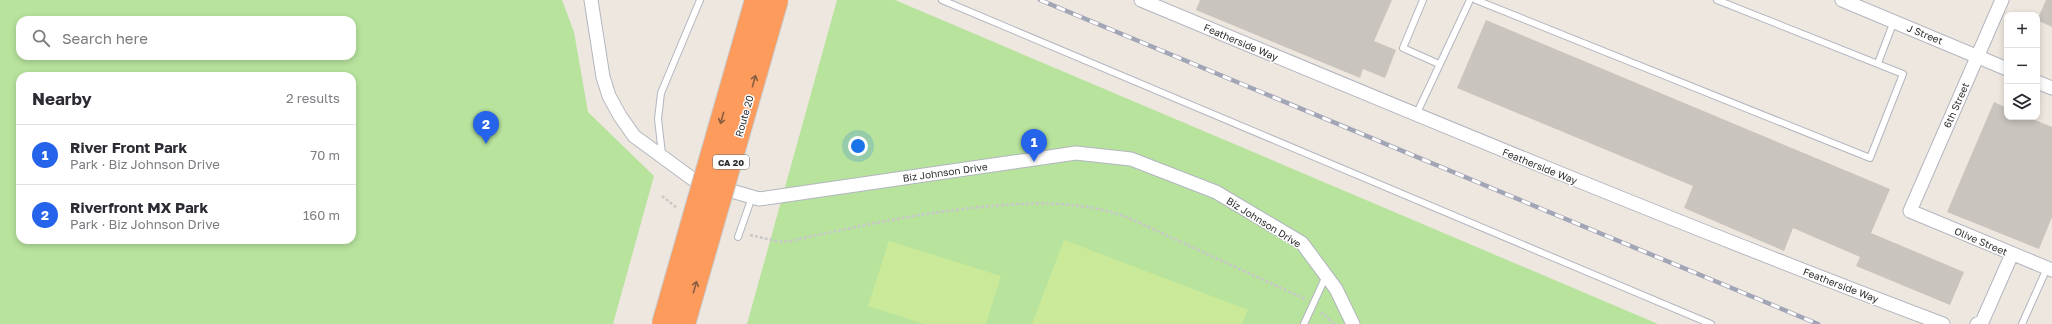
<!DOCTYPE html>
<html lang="en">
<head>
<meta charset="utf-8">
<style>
  :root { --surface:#fff; --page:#f2f2f3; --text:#2b2b33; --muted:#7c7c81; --line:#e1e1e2; --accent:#2563eb }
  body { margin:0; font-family:"Golos Text",sans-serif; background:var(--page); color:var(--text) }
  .controls { position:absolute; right:12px; top:12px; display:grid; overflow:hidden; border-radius:8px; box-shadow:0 2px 6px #0003 }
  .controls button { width:36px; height:36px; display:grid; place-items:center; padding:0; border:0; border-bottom:1px solid var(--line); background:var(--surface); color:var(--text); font:20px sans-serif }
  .you { position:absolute; left:858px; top:146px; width:14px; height:14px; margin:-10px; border:3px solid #fff; border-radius:50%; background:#1a73e8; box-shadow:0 0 0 6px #1a73e833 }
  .badge { display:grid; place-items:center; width:26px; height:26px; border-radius:50%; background:var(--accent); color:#fff; font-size:13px; font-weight:700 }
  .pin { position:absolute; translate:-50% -33px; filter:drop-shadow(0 1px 2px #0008) }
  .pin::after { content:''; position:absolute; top:21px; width:14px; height:12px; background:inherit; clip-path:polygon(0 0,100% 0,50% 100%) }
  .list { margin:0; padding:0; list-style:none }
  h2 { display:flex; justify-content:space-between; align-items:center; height:52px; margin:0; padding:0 16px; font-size:17px }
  h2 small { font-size:13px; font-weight:400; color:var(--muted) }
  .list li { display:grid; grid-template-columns:26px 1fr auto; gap:12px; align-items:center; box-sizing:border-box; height:60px; padding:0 16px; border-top:1px solid var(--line) }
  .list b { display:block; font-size:15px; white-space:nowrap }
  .list p { margin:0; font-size:13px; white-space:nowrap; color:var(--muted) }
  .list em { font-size:13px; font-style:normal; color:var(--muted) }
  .icon { flex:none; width:22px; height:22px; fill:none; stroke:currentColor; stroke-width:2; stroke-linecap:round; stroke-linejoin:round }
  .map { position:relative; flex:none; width:2052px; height:324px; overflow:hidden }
  .search { position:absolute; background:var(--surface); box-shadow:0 2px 6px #0003; left:16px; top:16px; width:340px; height:44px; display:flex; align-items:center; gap:10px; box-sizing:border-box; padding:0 14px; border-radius:12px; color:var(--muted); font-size:15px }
  .panel { position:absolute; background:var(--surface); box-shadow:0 2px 6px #0003; left:16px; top:72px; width:340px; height:172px; border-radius:12px }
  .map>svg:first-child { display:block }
  .green { fill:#b7e39d; fill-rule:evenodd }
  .pitch { fill:#cbea99 }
  .building { fill:#c9c4be }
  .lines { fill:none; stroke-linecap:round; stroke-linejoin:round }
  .lane-casing { stroke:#b2b6bf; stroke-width:8 }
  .street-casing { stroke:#b2b6bf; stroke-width:15 }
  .path { stroke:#c8c8c8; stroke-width:2.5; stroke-dasharray:3 2; stroke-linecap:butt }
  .lane { stroke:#fff; stroke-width:6 }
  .street { stroke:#fff; stroke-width:13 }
  .rail-casing { stroke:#a2a5b6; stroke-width:4.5 }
  .rail { stroke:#fff; stroke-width:3; stroke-dasharray:9; stroke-linecap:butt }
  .highway-bridge-casing { stroke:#c8c8c8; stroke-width:24; stroke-linecap:butt }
  .highway-bridge { stroke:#fc9b5c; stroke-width:22 }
  .oneway { stroke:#8a5e42 }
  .labels { text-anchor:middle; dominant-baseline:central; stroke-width:3; stroke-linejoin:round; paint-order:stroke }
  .shield { fill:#fff; stroke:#6b6b6b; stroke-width:1 }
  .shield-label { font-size:9px; font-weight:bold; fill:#2c2c2c }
  .street-label { font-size:10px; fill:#2c2c2c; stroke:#fff }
</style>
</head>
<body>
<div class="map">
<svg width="2052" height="324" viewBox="0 0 2052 324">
  <rect width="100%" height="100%" fill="#eee7df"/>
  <!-- green -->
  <path class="green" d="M 0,0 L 562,0 L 574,32 L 588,112 L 654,176 L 613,324 L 0,324 ZM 20,20 L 352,20 L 352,56 L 20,56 ZM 20,76 L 352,76 L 352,240 L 20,240 Z
    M 837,0 L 895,0 L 1658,324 L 747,324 Z"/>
  <!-- pitch -->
  <path class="pitch" d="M 1064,240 L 1248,310 L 1242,324 L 1032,324 Z
    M 889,241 L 1001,276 L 986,324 L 924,324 L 868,306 Z"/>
  <!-- building -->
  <path class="building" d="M 1200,0 L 1392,0 L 1374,41 L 1396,50 L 1385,78 L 1363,69 L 1360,78 L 1196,10 Z
    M 2046,0 L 2052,0 L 2052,27 L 2037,20 Z
    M 1486,20 L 1890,189 L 1871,233 L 1964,272 L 1950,305 L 1856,266 L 1860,257 L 1793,228 L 1784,251 L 1684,208 L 1693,186 L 1457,88 Z
    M 1994,102 L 2007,108 L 2007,117 L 2028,117 L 2052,127 L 2052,217 L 2039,249 L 1947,212 Z"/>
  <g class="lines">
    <!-- lane casing -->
    <g class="lane-casing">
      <path id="lane" d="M 942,0 L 1711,324
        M 1423,0 L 1403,48 L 1439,64
        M 1476,0 L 1870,158 L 1903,74 L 1717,0
        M 1878,63 L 1894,21
        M 1416,115 L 1470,0
        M 662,154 L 658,119 L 661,93 L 700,0
        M 738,237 L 752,197
        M 1304,324 L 1326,276
        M 2022,324 L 2047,268"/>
    </g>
    <!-- street casing -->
    <g class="street-casing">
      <path id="street" d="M 591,0 L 603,77 L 609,96 L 620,116 L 634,136 L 694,180 L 759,199 L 1076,153 L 1131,159 L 1216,192 L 1302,243 L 1336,289 L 1353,324
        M 1141,0 C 1407,111 1673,222 1943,324
        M 1842,0 L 2007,69
        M 2002,0 L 1910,211 L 2052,270
        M 2037,82 L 2052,88
        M 1977,324 L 1982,322 L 2012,254"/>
    </g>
    <!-- path -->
    <path class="path" d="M 662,196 L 677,208
      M 750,235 L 780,242 L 791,241 C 858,226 923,212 991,206 C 1038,202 1084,201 1129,218 L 1305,299
      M 1321,312 L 1334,324"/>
    <!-- lane -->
    <use href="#lane" class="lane"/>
    <!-- street -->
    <use href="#street" class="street"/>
    <!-- rail casing -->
    <g class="rail-casing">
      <path id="rail" d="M 1040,0 L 1818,324"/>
    </g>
    <!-- rail -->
    <use href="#rail" class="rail"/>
    <!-- highway-bridge casing -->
    <g class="highway-bridge-casing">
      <path id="highway-bridge" d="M 663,324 L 756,0
        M 684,324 L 777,0"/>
    </g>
    <!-- highway-bridge -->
    <use href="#highway-bridge" class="highway-bridge"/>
  </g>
  <!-- one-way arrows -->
  <defs><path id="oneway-shaft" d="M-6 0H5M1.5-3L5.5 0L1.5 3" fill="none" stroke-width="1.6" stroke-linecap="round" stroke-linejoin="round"/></defs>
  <g class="oneway">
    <use href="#oneway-shaft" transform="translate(754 81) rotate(-74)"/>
    <use href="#oneway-shaft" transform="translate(722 118) rotate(106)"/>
    <use href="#oneway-shaft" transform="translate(695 287) rotate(-74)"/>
  </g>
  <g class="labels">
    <!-- shield labels -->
    <rect class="shield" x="713" y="155" width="36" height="14" rx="3"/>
    <g class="shield-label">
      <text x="731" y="162">CA 20</text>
    </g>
    <!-- street labels -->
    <g class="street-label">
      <text transform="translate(1925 34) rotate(22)">J Street</text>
      <text transform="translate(1241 42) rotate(23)">Featherside Way</text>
      <text transform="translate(1956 105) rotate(-66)">6th Street</text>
      <text transform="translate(744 116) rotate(-74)">Route 20</text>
      <text transform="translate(1540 166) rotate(22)">Featherside Way</text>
      <text transform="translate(945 172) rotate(-8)">Biz Johnson Drive</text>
      <text transform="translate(1264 222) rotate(32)">Biz Johnson Drive</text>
      <text transform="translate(1981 241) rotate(23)">Olive Street</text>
      <text transform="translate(1841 285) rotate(21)">Featherside Way</text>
    </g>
  </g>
</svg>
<div class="controls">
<button>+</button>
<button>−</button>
<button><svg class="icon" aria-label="layers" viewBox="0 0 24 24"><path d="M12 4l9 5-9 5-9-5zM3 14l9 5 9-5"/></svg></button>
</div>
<div class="you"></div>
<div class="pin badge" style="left:1034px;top:162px">1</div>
<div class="pin badge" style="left:486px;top:144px">2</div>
<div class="search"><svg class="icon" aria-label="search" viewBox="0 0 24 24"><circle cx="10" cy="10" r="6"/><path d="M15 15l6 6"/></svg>Search here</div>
<section class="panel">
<h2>Nearby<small>2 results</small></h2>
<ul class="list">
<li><span class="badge">1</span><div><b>River Front Park</b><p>Park · Biz Johnson Drive</p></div><em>70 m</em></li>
<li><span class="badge">2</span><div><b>Riverfront MX Park</b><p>Park · Biz Johnson Drive</p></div><em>160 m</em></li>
</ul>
</section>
</div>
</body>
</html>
